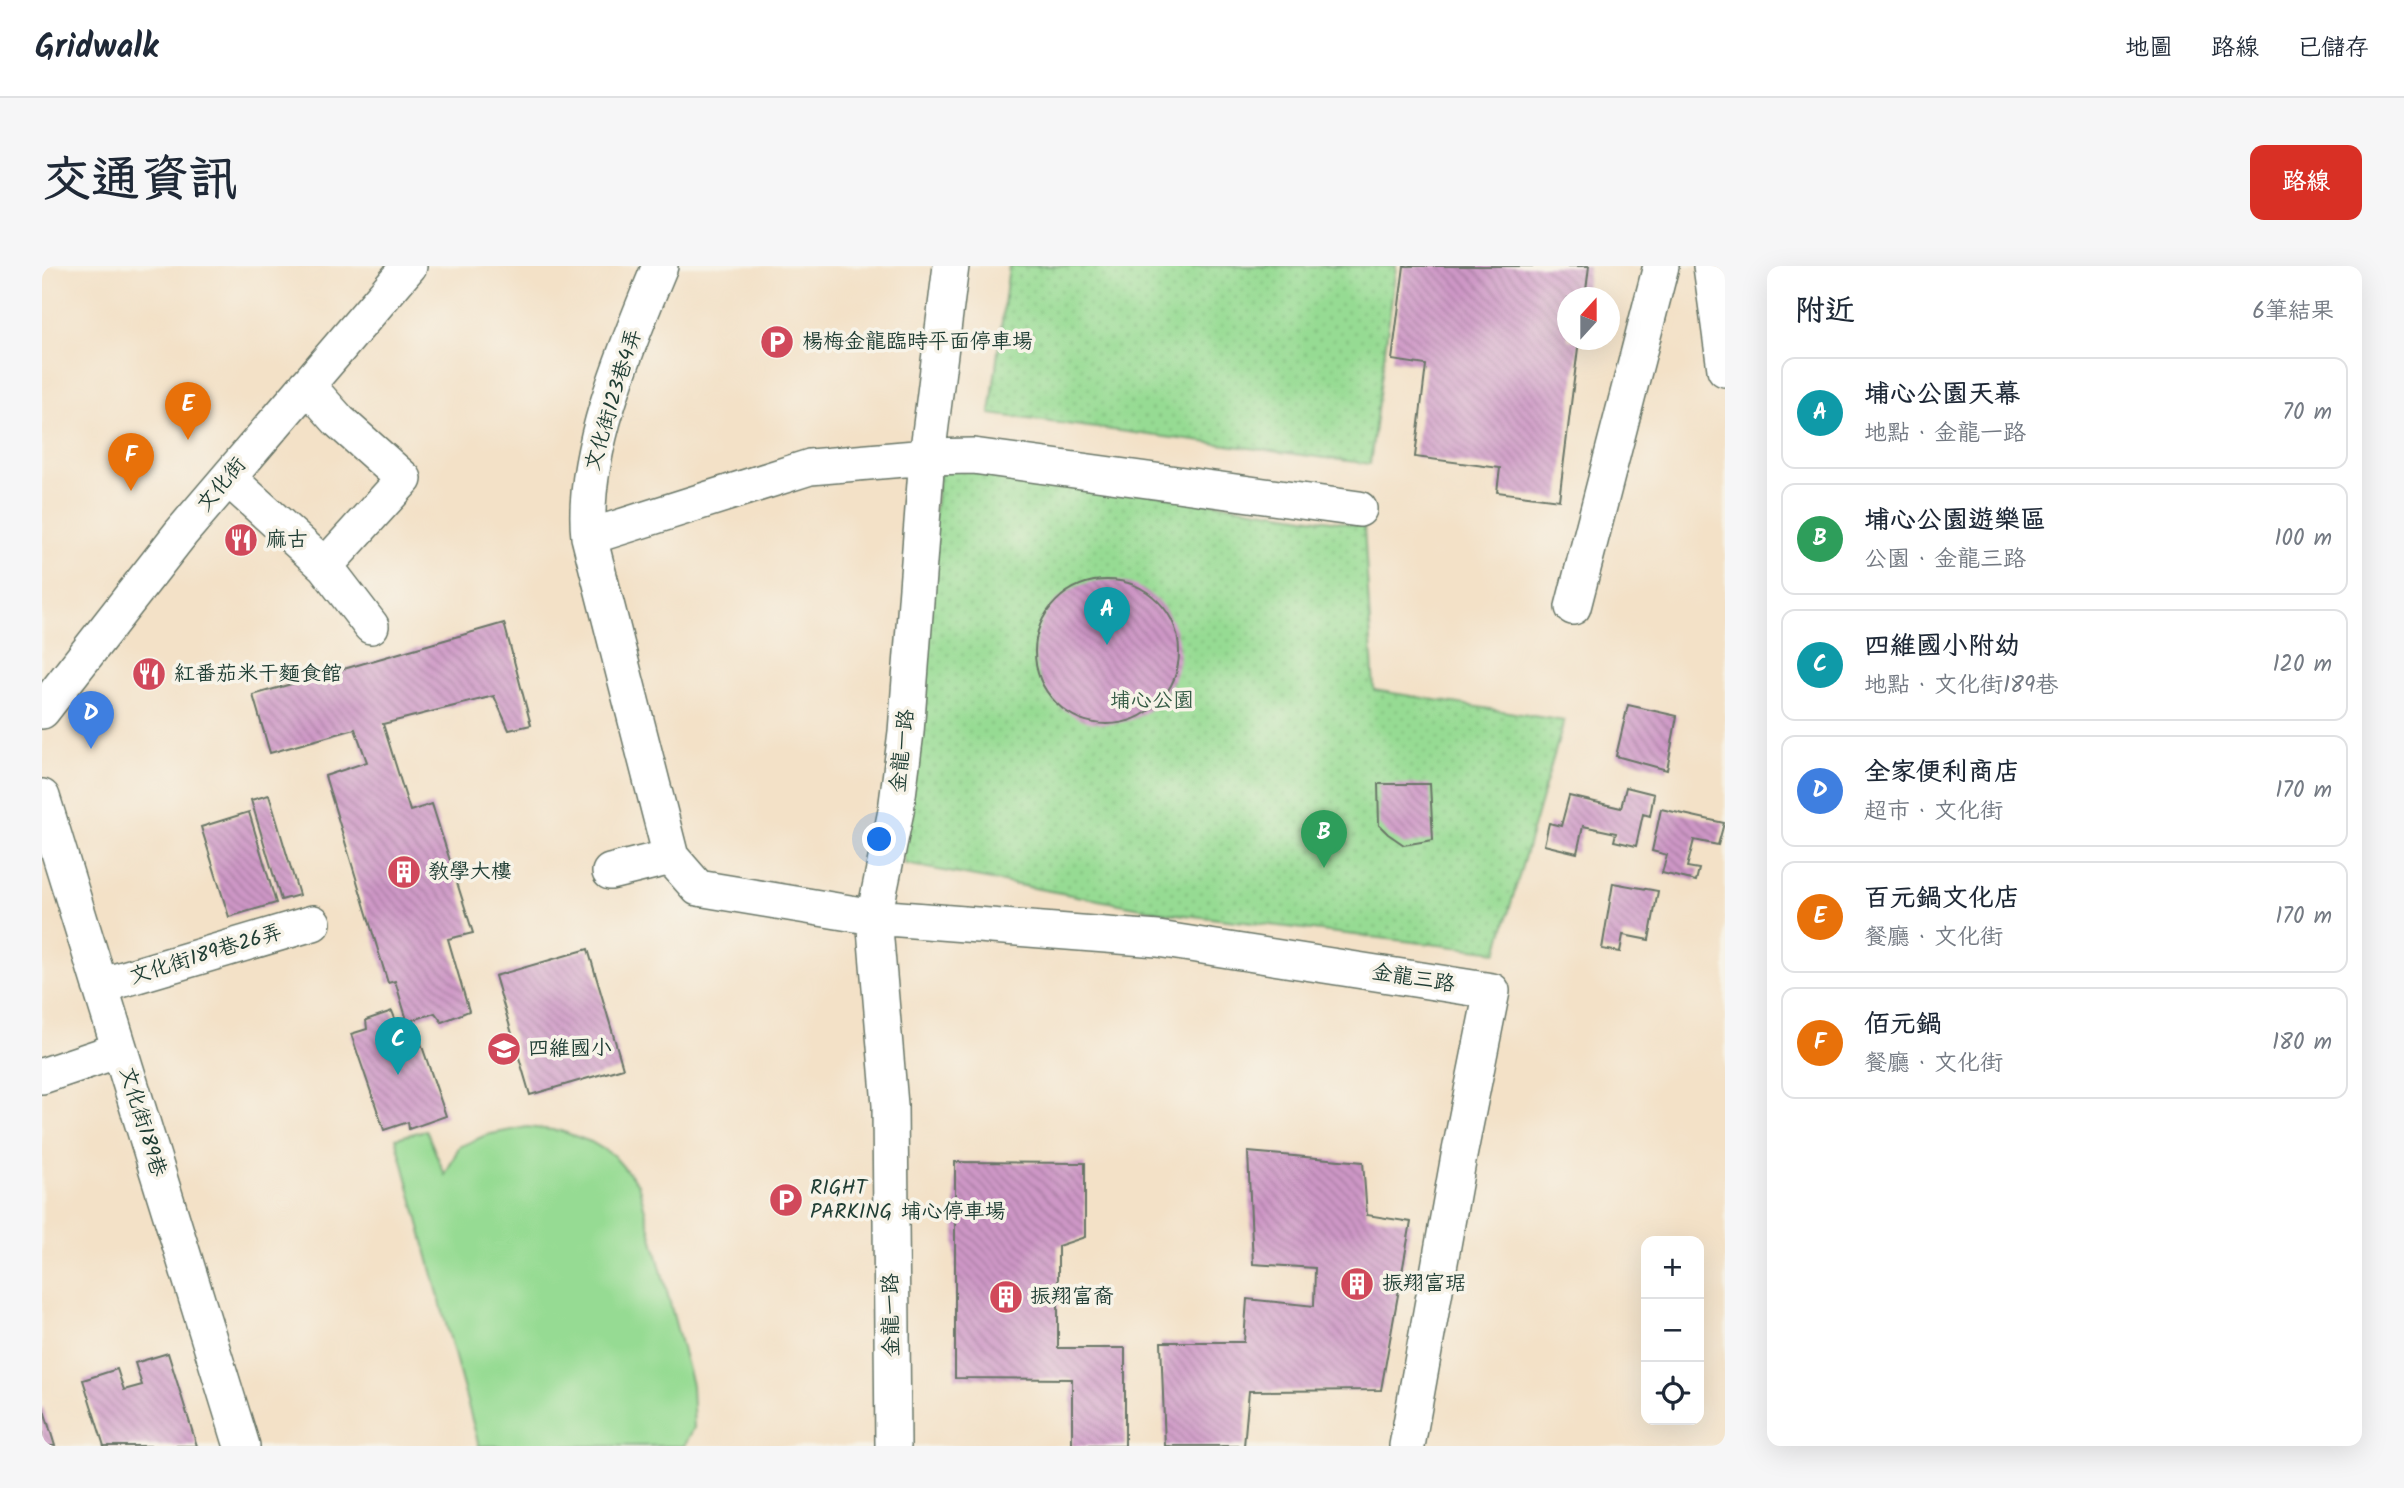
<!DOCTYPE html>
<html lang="zh-TW">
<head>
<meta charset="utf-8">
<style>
  :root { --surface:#fff; --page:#f6f6f7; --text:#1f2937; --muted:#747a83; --line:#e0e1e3; --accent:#d93025 }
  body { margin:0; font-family:Kalam,"LXGW WenKai TC",sans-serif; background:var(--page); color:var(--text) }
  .controls { position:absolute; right:21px; bottom:21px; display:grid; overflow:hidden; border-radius:14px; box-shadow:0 7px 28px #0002 }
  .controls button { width:63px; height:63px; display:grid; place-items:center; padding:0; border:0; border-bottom:2px solid var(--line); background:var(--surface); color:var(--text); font:35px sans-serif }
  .compass { position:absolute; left:1515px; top:21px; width:63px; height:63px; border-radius:50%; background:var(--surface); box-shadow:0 7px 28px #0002; rotate:21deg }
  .you { position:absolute; left:838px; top:574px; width:24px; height:24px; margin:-18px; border:5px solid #fff; border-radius:50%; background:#1a73e8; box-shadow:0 0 0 10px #1a73e833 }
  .badge { display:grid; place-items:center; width:46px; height:46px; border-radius:50%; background:var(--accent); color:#fff; font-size:23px; font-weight:700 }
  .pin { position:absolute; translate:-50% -58px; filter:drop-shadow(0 2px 4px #0008) }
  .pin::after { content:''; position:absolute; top:37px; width:24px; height:21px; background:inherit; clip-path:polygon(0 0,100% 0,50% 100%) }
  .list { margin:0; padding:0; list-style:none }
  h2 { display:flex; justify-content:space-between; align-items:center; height:91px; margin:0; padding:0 28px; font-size:30px }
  h2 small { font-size:23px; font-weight:400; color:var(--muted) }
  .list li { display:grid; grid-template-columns:46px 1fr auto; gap:21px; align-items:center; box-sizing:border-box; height:112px; margin:0 14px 14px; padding:0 14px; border:2px solid var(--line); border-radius:14px }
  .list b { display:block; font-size:26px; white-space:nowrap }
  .list p { margin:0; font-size:23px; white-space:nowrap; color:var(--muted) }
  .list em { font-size:23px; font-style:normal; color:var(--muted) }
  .icon { flex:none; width:38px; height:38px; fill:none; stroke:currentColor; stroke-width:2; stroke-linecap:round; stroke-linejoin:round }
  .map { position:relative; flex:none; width:1683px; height:1180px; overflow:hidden; border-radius:14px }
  header { display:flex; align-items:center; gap:42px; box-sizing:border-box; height:98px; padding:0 35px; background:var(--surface); border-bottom:2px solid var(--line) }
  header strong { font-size:33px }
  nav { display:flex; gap:38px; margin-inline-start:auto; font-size:24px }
  .intro { display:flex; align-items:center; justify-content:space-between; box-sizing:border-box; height:168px; padding:0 42px }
  h1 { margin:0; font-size:49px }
  .button { padding:18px 32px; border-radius:14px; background:var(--accent); color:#fff; font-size:24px; font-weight:700 }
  main { display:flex; gap:42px; padding:0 42px }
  aside { flex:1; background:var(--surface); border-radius:14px; box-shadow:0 7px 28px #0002 }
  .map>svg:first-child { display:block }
  .grass { fill:#96db93; stroke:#5a8c64; stroke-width:2 }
  .park { fill:url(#park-dots); stroke:#5a8c64; stroke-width:2 }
  .building { fill:url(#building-back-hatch) }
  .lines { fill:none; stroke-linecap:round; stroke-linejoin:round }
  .minor-casing { stroke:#697667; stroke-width:38 }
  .minor { stroke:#fff; stroke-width:35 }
  .labels { text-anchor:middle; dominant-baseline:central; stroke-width:7; stroke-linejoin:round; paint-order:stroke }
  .poi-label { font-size:21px; fill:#1f3d34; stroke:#f7f3e8; text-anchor:start }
  .street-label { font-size:21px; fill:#1f3d34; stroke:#f7f3e8 }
  .park-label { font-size:21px; fill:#375d47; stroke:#f7f3e8 }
</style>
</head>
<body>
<header>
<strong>Gridwalk</strong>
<nav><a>地圖</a><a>路線</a><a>已儲存</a></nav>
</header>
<div class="intro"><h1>交通資訊</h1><a class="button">路線</a></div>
<main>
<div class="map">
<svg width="1683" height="1180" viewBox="0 0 1683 1180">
  <defs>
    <pattern id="park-dots" width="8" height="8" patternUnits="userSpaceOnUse" patternTransform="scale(1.75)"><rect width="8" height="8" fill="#96db93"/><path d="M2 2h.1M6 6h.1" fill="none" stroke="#81bd7f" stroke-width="1.8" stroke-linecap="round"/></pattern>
    <pattern id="building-back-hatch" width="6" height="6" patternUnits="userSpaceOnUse" patternTransform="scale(1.75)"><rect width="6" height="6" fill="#ce97c6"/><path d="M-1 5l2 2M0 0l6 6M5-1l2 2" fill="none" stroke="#a77ca2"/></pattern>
  </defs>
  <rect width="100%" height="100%" fill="#f7f3e8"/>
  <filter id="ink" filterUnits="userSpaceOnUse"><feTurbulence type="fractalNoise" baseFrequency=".0143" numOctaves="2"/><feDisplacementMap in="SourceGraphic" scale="14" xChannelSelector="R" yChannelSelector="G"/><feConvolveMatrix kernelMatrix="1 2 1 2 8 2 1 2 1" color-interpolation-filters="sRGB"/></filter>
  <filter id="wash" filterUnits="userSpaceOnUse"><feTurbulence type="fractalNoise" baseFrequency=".00686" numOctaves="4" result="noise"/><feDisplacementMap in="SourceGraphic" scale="28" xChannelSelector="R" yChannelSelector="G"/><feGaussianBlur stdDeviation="1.57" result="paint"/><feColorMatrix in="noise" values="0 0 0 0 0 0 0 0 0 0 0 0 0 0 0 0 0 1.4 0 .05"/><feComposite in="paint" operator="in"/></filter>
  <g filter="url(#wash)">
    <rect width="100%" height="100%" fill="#f3e1c7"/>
    <!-- grass -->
    <path class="grass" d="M 485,861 L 519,865 L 549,876 L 571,889 L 596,918 L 650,1119 L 652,1162 L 642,1180 L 437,1180 L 354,872 L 384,864 L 403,909 L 417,881 L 444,869 Z"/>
    <!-- park -->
    <path class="park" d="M 967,0 L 1354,0 L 1328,198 L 948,148 Z
      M 899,195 L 1322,260 L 1332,424 L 1522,455 L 1455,686 L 1126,647 L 863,598 L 854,545 Z"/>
    <g id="blocks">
      <!-- building -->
      <path class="building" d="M 1362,0 L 1547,0 L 1543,32 L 1526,32 L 1526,74 L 1537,74 L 1517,234 L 1455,226 L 1458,202 L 1373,191 L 1384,99 L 1350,94 Z
        M993 386a72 72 0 1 1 144 0a72 72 0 1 1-144 0Z
        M 462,357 L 489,459 L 467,464 L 452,430 L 341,458 L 368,545 L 390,538 L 431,667 L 406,673 L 427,745 L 400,756 L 393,747 L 371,754 L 404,850 L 367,863 L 366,856 L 342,864 L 309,768 L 325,763 L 324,754 L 350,745 L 354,755 L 364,751 L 353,715 L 346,717 L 283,510 L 325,496 L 313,463 L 228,487 L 211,429 Z
        M 1586,439 L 1635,450 L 1625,504 L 1574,490 Z
        M 1336,518 L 1388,518 L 1391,574 L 1362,579 L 1346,568 L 1337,559 Z
        M 1584,521 L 1612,528 L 1608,550 L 1601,548 L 1594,580 L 1572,575 L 1574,567 L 1541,560 L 1535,587 L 1502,579 L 1507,557 L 1519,560 L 1527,530 L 1579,542 Z
        M 227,529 L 257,629 L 239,634 L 209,534 Z
        M 1619,543 L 1682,557 L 1676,579 L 1652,574 L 1645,601 L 1657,603 L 1654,615 L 1620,607 L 1625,589 L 1610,585 Z
        M 207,546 L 234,637 L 187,651 L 159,561 Z
        M 1571,617 L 1616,625 L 1607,674 L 1581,669 L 1578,686 L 1560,683 Z
        M 546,683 L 581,802 L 488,829 L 453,710 Z
        M 1206,886 L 1321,896 L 1325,949 L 1369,956 L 1339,1124 L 1207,1125 L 1202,1180 L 1123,1180 L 1119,1076 L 1202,1076 L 1205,1033 L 1272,1040 L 1273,1002 L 1211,998 Z
        M 913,896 L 1043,897 L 1043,971 L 1016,980 L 1016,1082 L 1083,1082 L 1083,1180 L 1030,1180 L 1030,1113 L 913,1112 Z
        M 126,1087 L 155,1180 L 62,1180 L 41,1114 L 75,1103 L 82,1124 L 100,1119 L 93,1097 Z
        M 0,1141 L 1,1141 L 13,1180 L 0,1180 Z"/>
    </g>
  </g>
  <g filter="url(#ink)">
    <use href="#blocks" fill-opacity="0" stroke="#697667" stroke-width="2"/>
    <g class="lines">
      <!-- minor casing -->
      <g class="minor-casing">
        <path id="minor" d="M 618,0 C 586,77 538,189 547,271 L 629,591 L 656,622 L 832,651 L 1116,673 L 1450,725 L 1417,890 L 1365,1180
          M 1669,0 L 1683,103
          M 186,212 L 283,300 L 362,213 L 297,155 L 265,119
          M 547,271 L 768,201 L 885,191 L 931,190 L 1317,243
          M 283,300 L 329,360
          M 1531,341 L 1619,0
          M 0,445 L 139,267 L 367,0
          M 0,531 L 200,1180
          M 568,606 L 629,591
          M 58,720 L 271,657
          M 0,810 L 77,784
          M 851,1180 L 848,839 L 832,651 L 854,545 L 864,466 L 885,191 L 909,0"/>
      </g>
      <!-- minor -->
      <use href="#minor" class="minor"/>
    </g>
  </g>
  <!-- icons -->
  <defs>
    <g id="parking-disc" transform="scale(1.75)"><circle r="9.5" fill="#d1495b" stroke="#f7f3e8"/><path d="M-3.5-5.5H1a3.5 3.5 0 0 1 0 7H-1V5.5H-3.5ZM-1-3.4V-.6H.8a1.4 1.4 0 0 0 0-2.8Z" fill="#fff"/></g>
    <g id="restaurant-disc" transform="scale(1.75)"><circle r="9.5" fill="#d1495b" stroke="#f7f3e8"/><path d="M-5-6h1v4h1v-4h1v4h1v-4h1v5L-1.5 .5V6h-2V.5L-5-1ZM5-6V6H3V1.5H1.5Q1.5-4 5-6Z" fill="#fff"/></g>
    <g id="building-disc" transform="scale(1.75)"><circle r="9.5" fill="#d1495b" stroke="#f7f3e8"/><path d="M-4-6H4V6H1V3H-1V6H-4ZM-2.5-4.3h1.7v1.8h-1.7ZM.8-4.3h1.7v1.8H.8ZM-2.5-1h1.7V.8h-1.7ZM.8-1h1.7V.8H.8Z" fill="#fff"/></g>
    <g id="school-disc" transform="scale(1.75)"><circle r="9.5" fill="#d1495b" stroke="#f7f3e8"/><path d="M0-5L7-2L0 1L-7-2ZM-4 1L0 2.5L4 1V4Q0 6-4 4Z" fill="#fff"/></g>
  </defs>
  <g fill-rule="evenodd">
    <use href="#parking-disc" x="735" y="76"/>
    <use href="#restaurant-disc" x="199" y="274"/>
    <use href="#restaurant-disc" x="107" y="408"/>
    <use href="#building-disc" x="362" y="606"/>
    <use href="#school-disc" x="462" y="783"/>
    <use href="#parking-disc" x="744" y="934"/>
    <use href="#building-disc" x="1315" y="1018"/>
    <use href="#building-disc" x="964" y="1031"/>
  </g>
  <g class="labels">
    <!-- poi labels -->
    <g class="poi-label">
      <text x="760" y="76">楊梅金龍臨時平面停車場</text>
      <text x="224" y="274">麻古</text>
      <text x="132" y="408">紅番茄米干麵食館</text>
      <text x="386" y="606">教學大樓</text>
      <text x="486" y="783">四維國小</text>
      <text x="768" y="922">RIGHT<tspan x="768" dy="24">PARKING 埔心停車場</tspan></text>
      <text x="1340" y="1018">振翔富琚</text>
      <text x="988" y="1031">振翔富裔</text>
    </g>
    <!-- street labels -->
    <g class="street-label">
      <text transform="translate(572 134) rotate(-73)">文化街123巷4弄</text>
      <text transform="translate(180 219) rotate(-50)">文化街</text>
      <text transform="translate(861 485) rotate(-84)">金龍一路</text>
      <text transform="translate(164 689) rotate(-17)">文化街189巷26弄</text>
      <text transform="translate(1371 713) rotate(9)">金龍三路</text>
      <text transform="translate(100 856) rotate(73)">文化街189巷</text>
      <text transform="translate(850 1049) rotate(-91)">金龍一路</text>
    </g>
    <!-- park labels -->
    <g class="park-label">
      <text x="1110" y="435">埔心公園</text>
    </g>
  </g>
</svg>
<div class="controls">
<button>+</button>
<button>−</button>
<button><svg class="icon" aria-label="locate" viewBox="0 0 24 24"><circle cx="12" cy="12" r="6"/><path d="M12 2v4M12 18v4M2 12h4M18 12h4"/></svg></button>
</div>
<svg class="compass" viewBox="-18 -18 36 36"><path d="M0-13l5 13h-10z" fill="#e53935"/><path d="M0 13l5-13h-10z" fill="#747a83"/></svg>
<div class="you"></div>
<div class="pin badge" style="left:1065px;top:379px;background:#0f9aa8">A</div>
<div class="pin badge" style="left:1282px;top:602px;background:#2e9e5b">B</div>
<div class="pin badge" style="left:356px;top:809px;background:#0f9aa8">C</div>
<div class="pin badge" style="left:49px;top:483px;background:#3f7fe0">D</div>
<div class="pin badge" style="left:146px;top:174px;background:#e8710a">E</div>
<div class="pin badge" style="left:89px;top:225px;background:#e8710a">F</div>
</div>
<aside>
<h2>附近<small>6筆結果</small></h2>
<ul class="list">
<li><span class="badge" style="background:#0f9aa8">A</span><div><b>埔心公園天幕</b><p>地點 · 金龍一路</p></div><em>70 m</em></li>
<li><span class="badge" style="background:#2e9e5b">B</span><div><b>埔心公園遊樂區</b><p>公園 · 金龍三路</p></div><em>100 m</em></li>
<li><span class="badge" style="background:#0f9aa8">C</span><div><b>四維國小附幼</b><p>地點 · 文化街189巷</p></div><em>120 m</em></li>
<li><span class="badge" style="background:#3f7fe0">D</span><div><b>全家便利商店</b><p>超市 · 文化街</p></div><em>170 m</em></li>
<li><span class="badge" style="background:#e8710a">E</span><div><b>百元鍋文化店</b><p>餐廳 · 文化街</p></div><em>170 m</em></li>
<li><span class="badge" style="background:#e8710a">F</span><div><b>佰元鍋</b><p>餐廳 · 文化街</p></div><em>180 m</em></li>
</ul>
</aside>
</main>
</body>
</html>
